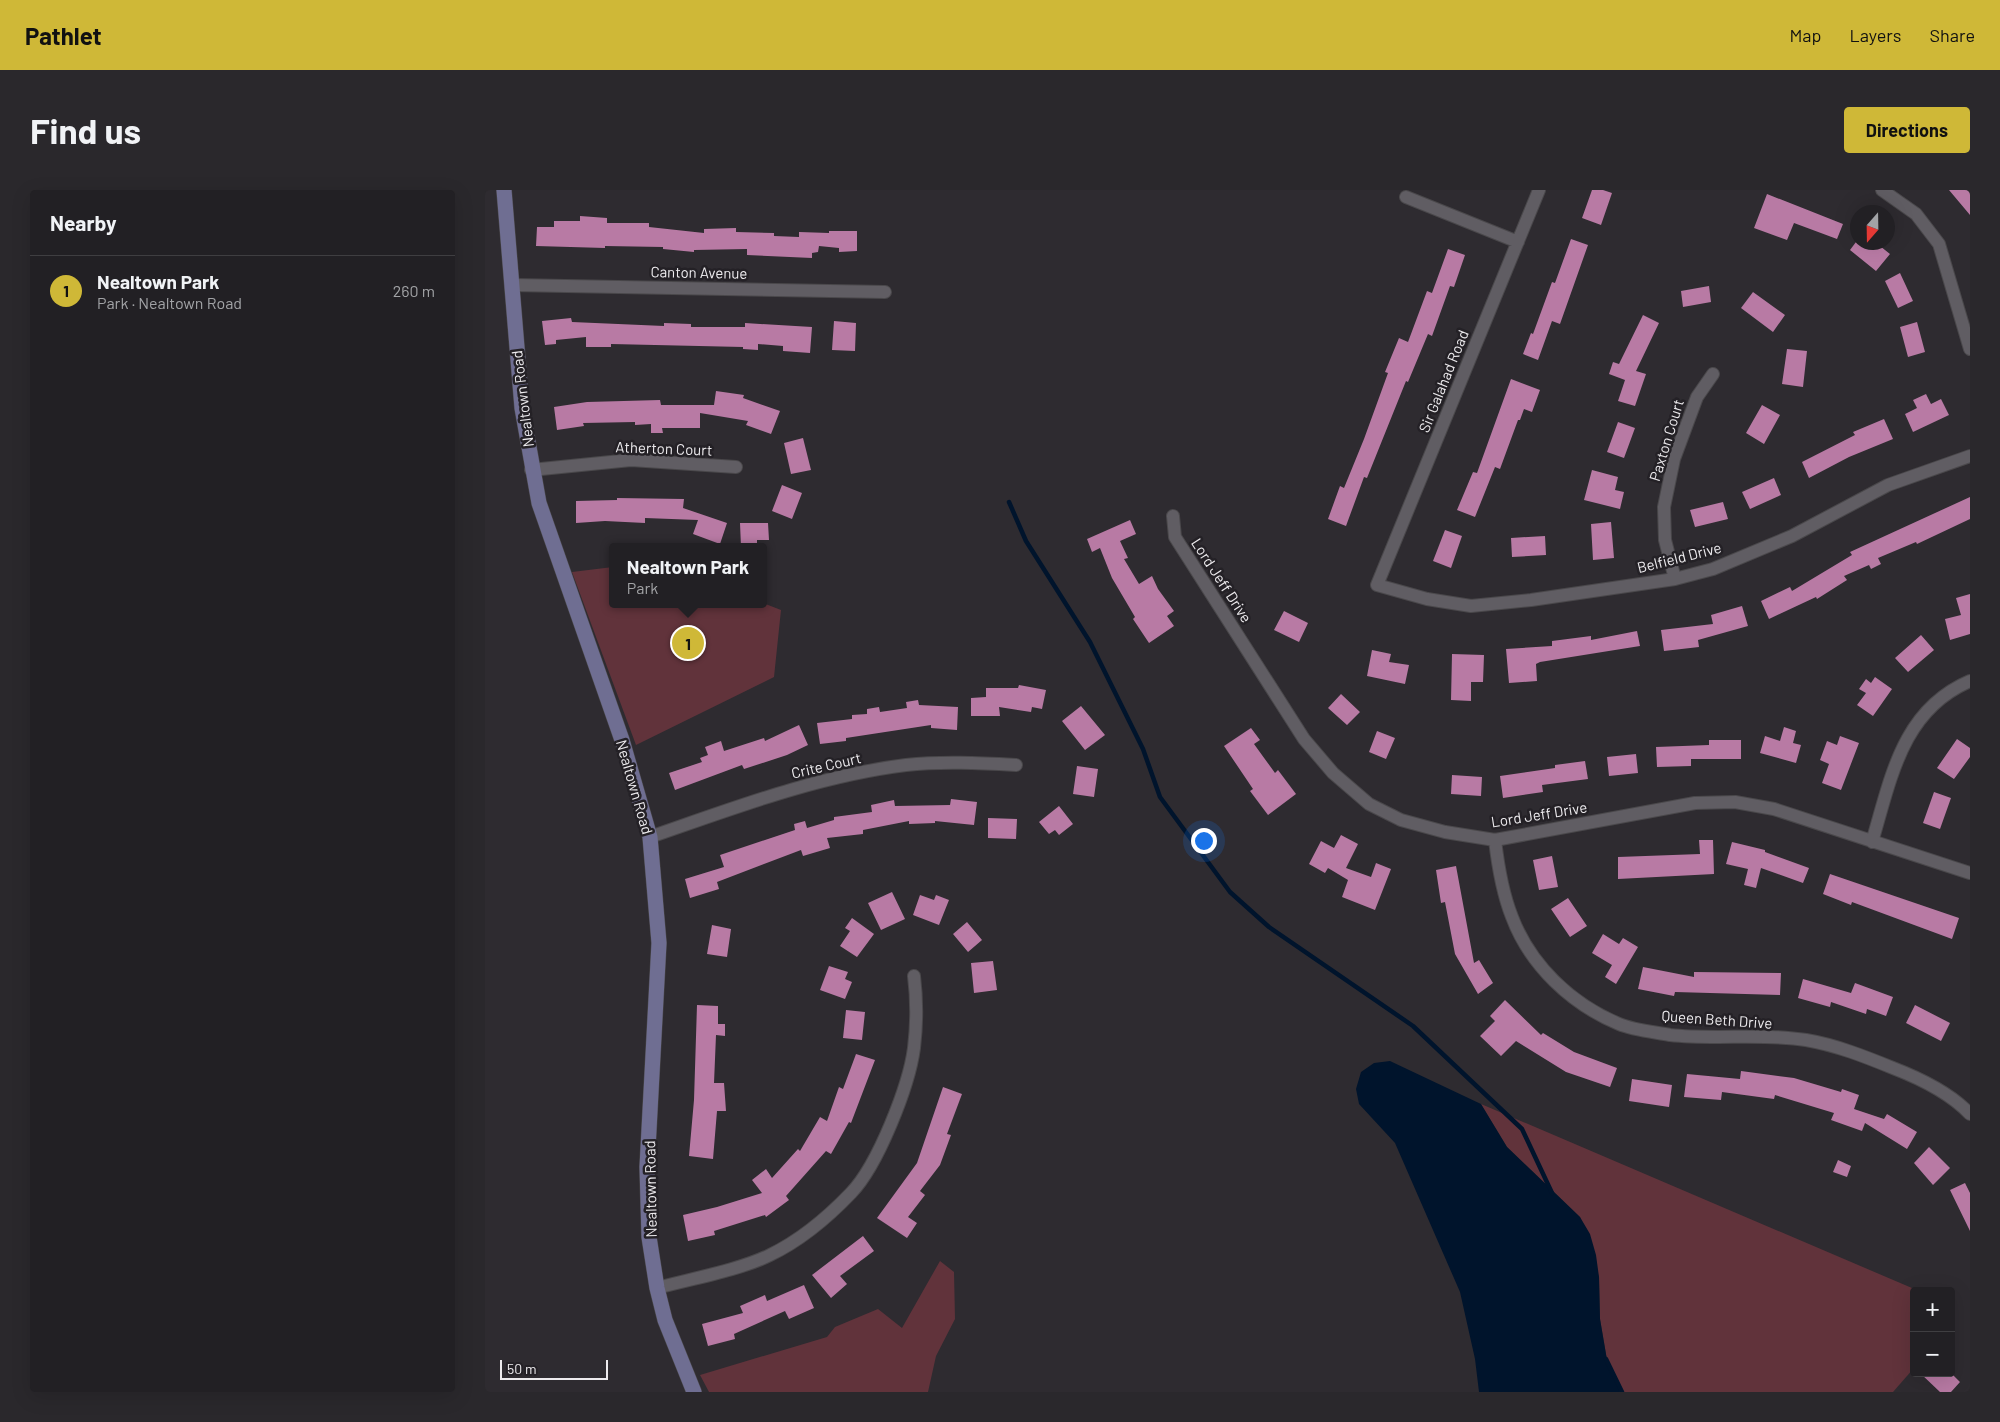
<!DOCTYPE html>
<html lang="en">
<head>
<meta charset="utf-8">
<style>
  :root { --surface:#222024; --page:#2a282c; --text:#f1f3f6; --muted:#a2a3a6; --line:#3f3e41; --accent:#cfb837 }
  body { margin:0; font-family:Barlow,sans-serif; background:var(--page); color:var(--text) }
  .controls { position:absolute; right:15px; bottom:15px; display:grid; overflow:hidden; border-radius:5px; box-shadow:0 5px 20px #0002 }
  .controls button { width:45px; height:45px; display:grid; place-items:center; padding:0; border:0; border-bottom:1px solid var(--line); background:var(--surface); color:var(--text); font:25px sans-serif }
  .compass { position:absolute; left:1365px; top:15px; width:45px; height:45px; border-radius:50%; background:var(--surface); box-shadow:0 5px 20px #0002; rotate:200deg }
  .scale { position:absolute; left:15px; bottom:12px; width:108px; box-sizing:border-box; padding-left:5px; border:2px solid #edebee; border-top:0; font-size:14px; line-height:18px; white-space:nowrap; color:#edebee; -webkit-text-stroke:4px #242126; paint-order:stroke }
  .you { position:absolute; left:718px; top:650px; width:18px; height:18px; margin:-12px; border:4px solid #fff; border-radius:50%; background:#1a73e8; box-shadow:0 0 0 8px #1a73e833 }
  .badge { display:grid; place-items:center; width:32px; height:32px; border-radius:50%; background:var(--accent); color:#111; font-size:16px; font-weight:700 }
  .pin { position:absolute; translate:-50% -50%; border:2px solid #fff; box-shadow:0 1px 5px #0006 }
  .popup { position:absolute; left:124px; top:353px; width:158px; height:65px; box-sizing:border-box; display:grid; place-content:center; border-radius:5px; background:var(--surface); filter:drop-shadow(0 1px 4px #0005); font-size:16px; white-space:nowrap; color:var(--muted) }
  .popup b { font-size:19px; color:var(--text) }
  .popup::after { content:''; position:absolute; left:50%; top:100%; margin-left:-10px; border:10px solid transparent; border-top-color:var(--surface) }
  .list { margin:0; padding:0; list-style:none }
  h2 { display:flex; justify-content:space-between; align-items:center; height:65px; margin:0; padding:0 20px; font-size:21px }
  h2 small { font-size:16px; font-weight:400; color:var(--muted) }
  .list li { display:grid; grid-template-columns:32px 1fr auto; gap:15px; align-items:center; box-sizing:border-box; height:70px; padding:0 20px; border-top:1px solid var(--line) }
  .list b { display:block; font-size:19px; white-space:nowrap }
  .list p { margin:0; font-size:16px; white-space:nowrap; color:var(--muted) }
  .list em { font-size:16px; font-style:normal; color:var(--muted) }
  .map { position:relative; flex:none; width:1485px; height:1202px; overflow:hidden; border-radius:5px }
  header { display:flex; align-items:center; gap:30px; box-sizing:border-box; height:70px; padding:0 25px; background:var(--accent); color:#111 }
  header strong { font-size:24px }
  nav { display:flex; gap:28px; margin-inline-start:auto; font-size:18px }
  .intro { display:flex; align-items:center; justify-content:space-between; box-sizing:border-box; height:120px; padding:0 30px }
  h1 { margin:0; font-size:35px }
  .button { padding:12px 22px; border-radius:5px; background:var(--accent); color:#111; font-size:18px; font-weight:700 }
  main { display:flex; gap:30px; padding:0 30px }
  aside { flex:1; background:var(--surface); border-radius:5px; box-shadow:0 5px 20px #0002 }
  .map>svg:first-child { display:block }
  .green { fill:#61333b }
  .water { fill:#00142c }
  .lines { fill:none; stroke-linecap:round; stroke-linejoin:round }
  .stream { stroke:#00142c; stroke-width:4.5 }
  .building { fill:#b87aa4 }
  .street-casing { stroke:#4a484b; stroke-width:14 }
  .secondary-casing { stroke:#4a484b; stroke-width:16 }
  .street { stroke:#605d63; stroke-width:12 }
  .secondary { stroke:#6f6e92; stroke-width:15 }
  .labels { text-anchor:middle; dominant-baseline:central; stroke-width:5; stroke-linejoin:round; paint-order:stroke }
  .street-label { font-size:15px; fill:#edebee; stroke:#242126 }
</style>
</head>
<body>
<header>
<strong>Pathlet</strong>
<nav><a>Map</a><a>Layers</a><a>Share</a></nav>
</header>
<div class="intro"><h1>Find us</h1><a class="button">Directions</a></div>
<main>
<aside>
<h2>Nearby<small></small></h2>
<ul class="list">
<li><span class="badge">1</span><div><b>Nealtown Park</b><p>Park · Nealtown Road</p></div><em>260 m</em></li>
</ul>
</aside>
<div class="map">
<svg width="1485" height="1202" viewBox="0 0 1485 1202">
  <rect width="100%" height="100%" fill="#2e2b30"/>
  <!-- green -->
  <path class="green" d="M 128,377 L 128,414 L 278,413 L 296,420 L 289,487 L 151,555 L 87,382 Z
    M 996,914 L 1434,1101 L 1429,1101 L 1429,1178 L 1408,1202 L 1135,1202 L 1122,1170 L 1115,1129 L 1114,1087 L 1095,1027 L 1022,957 Z
    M 455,1071 L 469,1082 L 470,1129 L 451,1166 L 443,1202 L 224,1202 L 215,1185 L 342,1147 L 350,1137 L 393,1119 L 417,1138 Z"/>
  <!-- water -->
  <path class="water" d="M 905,871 L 996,914 L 1022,957 L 1095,1027 L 1105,1044 L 1111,1065 L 1114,1087 L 1115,1129 L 1122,1170 L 1135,1202 L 994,1202 L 990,1169 L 975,1102 L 910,953 L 874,914 L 871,899 L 876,882 L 889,873 Z"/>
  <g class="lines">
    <!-- stream -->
    <path class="stream" d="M 524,312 L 541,351 L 605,452 L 658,559 L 675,607 L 745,702 L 784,737 L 928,836 L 1037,939 L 1067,1003
      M 1121,1169 L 1137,1202"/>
  </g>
  <!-- building -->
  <path class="building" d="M 1107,0 L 1118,0 L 1127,3 L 1116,35 L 1097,28 Z
    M 1464,0 L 1485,0 L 1485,25 Z
    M 1282,4 L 1358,34 L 1352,49 L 1309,33 L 1302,50 L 1269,38 Z
    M 95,26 L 122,28 L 122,33 L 164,33 L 164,37 L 219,43 L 219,39 L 251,38 L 251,42 L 289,43 L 289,46 L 314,47 L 314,42 L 344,43 L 344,41 L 372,41 L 372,61 L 354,62 L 354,58 L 334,56 L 333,62 L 327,63 L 327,68 L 262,65 L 262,59 L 209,60 L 209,62 L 178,59 L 178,57 L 120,56 L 120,58 L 51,56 L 52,37 L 69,37 L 69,31 L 95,31 Z
    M 1086,49 L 1103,55 L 1075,134 L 1067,131 L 1053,170 L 1038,164 L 1046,143 L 1048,144 L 1067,92 L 1070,93 Z
    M 1371,52 L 1390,52 L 1405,64 L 1391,81 L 1365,60 Z
    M 963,59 L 980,65 L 969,97 L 965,96 L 947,146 L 943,144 L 923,192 L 921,191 L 882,288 L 879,287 L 861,336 L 843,329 L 855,296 L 859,298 L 879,249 L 903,183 L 900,182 L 914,148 L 923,152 L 942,101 L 947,103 Z
    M 1415,83 L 1428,111 L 1413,118 L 1400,91 Z
    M 1224,96 L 1226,112 L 1198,117 L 1196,101 Z
    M 1268,102 L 1300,125 L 1288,142 L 1256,118 Z
    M 1158,125 L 1174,133 L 1151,181 L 1161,184 L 1150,216 L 1133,211 L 1140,190 L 1124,184 L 1128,172 L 1134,174 Z
    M 86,128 L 87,132 L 179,136 L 179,133 L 206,134 L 206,137 L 260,137 L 260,133 L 327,137 L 325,163 L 298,161 L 298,156 L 273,154 L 273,160 L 258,159 L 258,157 L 126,154 L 126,157 L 101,157 L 101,147 L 71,150 L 71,154 L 60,155 L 57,131 Z
    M 349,131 L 371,133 L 370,161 L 347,160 Z
    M 1432,132 L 1440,162 L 1423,167 L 1415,137 Z
    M 1302,159 L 1322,161 L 1318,197 L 1297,194 Z
    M 1026,189 L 1055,200 L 1047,222 L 1039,219 L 1035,230 L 1033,230 L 1015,279 L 1010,277 L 990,327 L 972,320 L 988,282 L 992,283 Z
    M 231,201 L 259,205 L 258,208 L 295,221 L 286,244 L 261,235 L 263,231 L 215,223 L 215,238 L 177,238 L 178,243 L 166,243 L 166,234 L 150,235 L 150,232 L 98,233 L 99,236 L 72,240 L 69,217 L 102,212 L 175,210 L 176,215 L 229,215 Z
    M 1441,204 L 1446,214 L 1456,209 L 1464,225 L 1428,242 L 1420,224 L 1432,218 L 1428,210 Z
    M 1277,215 L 1295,225 L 1279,254 L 1261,243 Z
    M 1399,229 L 1408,249 L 1364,267 L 1324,288 L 1317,272 L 1370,245 L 1368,242 Z
    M 1133,232 L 1150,238 L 1139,268 L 1122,262 Z
    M 318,248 L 326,280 L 306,284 L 299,253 Z
    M 1107,280 L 1133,287 L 1130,300 L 1139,302 L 1135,319 L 1099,310 Z
    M 1289,288 L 1296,305 L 1265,319 L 1257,302 Z
    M 297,295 L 317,303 L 307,329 L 287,321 Z
    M 1485,307 L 1485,329 L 1432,354 L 1431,352 L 1393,368 L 1396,374 L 1386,379 L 1384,375 L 1359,386 L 1362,390 L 1332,409 L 1331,407 L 1284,429 L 1276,411 L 1305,397 L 1307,401 L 1367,365 L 1365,362 Z
    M 132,308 L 199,309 L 198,318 L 242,333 L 235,354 L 208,344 L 213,330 L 160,328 L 160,333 L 120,331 L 91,333 L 91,311 L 132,310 Z
    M 1238,312 L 1243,329 L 1210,337 L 1205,320 Z
    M 645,330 L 651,344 L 635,351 L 643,368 L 639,369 L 654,394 L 667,386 L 673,399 L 689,421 L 682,426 L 689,436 L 664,453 L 648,429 L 650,427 L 627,388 L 615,358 L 607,362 L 602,349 Z
    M 1126,332 L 1129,368 L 1108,370 L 1106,334 Z
    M 255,333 L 283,333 L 284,350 L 272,350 L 272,357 L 256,357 Z
    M 960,340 L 977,346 L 966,378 L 948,371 Z
    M 1060,346 L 1061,365 L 1027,367 L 1026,348 Z
    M 1485,404 L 1485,444 L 1465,450 L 1460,429 L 1476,425 L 1471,408 Z
    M 1257,416 L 1263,436 L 1213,450 L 1214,457 L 1179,461 L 1176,440 L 1228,434 L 1226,425 Z
    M 799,421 L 823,433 L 814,452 L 789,440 Z
    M 1152,441 L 1155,456 L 1055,472 L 1051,474 L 1052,491 L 1024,493 L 1021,459 L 1067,456 L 1067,451 L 1106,446 L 1106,450 Z
    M 1436,445 L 1449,460 L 1423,482 L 1410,468 Z
    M 887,460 L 906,464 L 904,472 L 924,475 L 920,494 L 882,486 Z
    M 967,464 L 999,465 L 998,492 L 986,492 L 986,511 L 966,510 Z
    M 1390,487 L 1407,499 L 1388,526 L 1372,515 L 1381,503 L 1374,499 L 1381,489 L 1386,493 Z
    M 534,495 L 561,500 L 557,519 L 547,517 L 546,522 L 514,517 L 515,526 L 486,526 L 486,508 L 501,507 L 501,498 L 533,498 Z
    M 856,504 L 875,522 L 862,535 L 843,518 Z
    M 433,510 L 434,515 L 473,517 L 472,540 L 446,538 L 446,535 L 361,548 L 361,551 L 335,554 L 332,533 L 367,529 L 367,525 L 382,524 L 382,519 L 394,517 L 395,522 L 422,518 L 421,512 Z
    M 596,516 L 620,545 L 600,560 L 577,531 Z
    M 314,535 L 323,555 L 302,565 L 259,579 L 257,575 L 190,600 L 184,583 L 217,572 L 215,568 L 223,565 L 220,557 L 236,551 L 239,561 L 279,548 L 280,551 Z
    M 1299,537 L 1311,541 L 1308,553 L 1316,555 L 1311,573 L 1275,563 L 1280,546 L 1295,551 Z
    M 766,538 L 775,550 L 769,554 L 790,583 L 793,580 L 811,604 L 783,625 L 765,601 L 768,599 L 739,556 Z
    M 892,541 L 910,548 L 901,569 L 884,562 Z
    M 1355,546 L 1374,553 L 1356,600 L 1337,593 L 1344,574 L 1335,570 L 1342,551 L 1352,555 Z
    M 1472,549 L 1485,558 L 1485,567 L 1469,589 L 1452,578 Z
    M 1224,550 L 1256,550 L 1256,569 L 1206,569 L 1206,576 L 1172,577 L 1171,557 L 1224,555 Z
    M 1151,564 L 1153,583 L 1124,586 L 1122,567 Z
    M 1100,571 L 1103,589 L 1057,595 L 1058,602 L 1018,608 L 1015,586 L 1070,578 L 1070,575 Z
    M 592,576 L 613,579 L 609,607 L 588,604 Z
    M 967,585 L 997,587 L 996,606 L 966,604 Z
    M 1449,602 L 1466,608 L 1455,639 L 1438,633 Z
    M 466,609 L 492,612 L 489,635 L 450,631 L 450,633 L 424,634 L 424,631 L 378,640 L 378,644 L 342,648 L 345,658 L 318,666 L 316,660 L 232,692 L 234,699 L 205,708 L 200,689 L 239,677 L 235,665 L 310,640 L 309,634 L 320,631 L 322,638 L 349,630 L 349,627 L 387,622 L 386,615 L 409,610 L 410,616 L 465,615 Z
    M 574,616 L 588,634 L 574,645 L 570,640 L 564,644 L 554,632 Z
    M 503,628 L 532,629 L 531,649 L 503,648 Z
    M 856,645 L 873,654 L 861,678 L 886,687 L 891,673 L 906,679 L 890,720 L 857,707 L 863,690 L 843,678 L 840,683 L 824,674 L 836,651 L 849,658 Z
    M 1214,650 L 1228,650 L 1229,684 L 1133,689 L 1133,667 L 1215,664 Z
    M 1247,652 L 1280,660 L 1280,662 L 1324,678 L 1318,693 L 1276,678 L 1271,698 L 1259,695 L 1263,679 L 1241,674 Z
    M 1067,666 L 1073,697 L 1054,700 L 1048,670 Z
    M 971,676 L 989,773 L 994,770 L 1008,793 L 993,804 L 970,764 L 960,712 L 956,713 L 951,680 Z
    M 1345,684 L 1474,728 L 1467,749 L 1367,712 L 1366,715 L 1338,704 Z
    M 407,702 L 420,729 L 396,740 L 383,713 Z
    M 435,705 L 449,710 L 451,705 L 464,710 L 454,735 L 428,725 Z
    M 1083,708 L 1102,736 L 1085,747 L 1066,719 Z
    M 367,728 L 389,744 L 372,767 L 355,756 L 365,741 L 360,738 Z
    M 482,732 L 497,750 L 483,762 L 468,744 Z
    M 227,735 L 246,739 L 242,767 L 222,764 Z
    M 1118,744 L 1134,754 L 1138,748 L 1153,757 L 1131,794 L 1120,787 L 1127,775 L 1107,763 Z
    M 508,771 L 512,800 L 489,803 L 486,773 Z
    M 344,776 L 363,782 L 360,789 L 367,792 L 360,809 L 335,800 Z
    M 1158,777 L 1209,787 L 1209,782 L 1296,783 L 1295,805 L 1190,802 L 1189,806 L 1153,799 Z
    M 1318,789 L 1366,803 L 1370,793 L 1408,807 L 1401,826 L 1382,819 L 1381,824 L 1346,812 L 1345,817 L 1313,808 Z
    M 1020,810 L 1056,845 L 1058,843 L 1089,862 L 1132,878 L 1125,897 L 1081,882 L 1031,851 L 1016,866 L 995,846 L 1010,831 L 1005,826 Z
    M 212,815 L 233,816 L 233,834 L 240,834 L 240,846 L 231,845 L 229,893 L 239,893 L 241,921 L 232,921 L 228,969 L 204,966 L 209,910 Z
    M 1430,815 L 1465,833 L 1456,851 L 1421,833 Z
    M 361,820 L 380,822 L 377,850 L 358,848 Z
    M 371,864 L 390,870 L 366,933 L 364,932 L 346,964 L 341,961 L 301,1006 L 304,1010 L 281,1027 L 280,1025 L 229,1041 L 230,1045 L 203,1051 L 198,1025 L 232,1017 L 277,1003 L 267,990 L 281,979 L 287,988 L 313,959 L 315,961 L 335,927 L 342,931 L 354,897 L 358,899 Z
    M 1256,881 L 1309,888 L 1356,902 L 1357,899 L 1374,905 L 1369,919 L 1399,929 L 1402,924 L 1432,942 L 1422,959 L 1380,933 L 1377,941 L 1346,930 L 1349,923 L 1290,905 L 1289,909 L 1237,902 L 1236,910 L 1199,907 L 1202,884 L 1255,889 Z
    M 1147,889 L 1187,895 L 1184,917 L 1144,911 Z
    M 458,897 L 477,904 L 462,944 L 466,945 L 455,975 L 435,1001 L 440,1005 L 423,1027 L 432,1033 L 422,1048 L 392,1028 L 432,973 Z
    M 1444,957 L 1465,978 L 1448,995 L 1429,973 Z
    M 1353,970 L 1366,976 L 1362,987 L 1348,982 Z
    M 1480,993 L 1485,1003 L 1485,1041 L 1465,1000 Z
    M 378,1046 L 389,1061 L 355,1086 L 362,1094 L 346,1108 L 327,1085 Z
    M 319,1095 L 329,1118 L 304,1129 L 300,1121 L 249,1144 L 250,1149 L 223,1156 L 217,1134 L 258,1123 L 255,1116 L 280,1105 L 282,1111 Z
    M 1435,1183 L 1466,1183 L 1475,1192 L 1466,1202 L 1455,1202 Z"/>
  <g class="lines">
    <!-- street casing -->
    <g class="street-casing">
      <path id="street" d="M 1054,0 L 892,395 L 942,409 L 986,416 L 1046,410 L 1190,389 L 1228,379 L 1307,346 L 1403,295 L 1485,266
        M 1397,0 L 1431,24 L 1454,54 L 1485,159
        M 921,7 L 1033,52
        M 28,95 L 400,102
        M 46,280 L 146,270 L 251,277
        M 688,326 L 690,347 L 819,549 L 848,583 L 884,614 L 916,630 L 960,642 L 1010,650 L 1210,613 L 1250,612 L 1289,619 L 1485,683
        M 1190,389 L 1180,350 L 1179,317 L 1189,269 L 1212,207 L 1228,184
        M 165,647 C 249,618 332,586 421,575 C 457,571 495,573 531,575
        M 1010,650 C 1013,676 1017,702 1027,727 C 1045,775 1086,814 1134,834 C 1148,840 1169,842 1185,845 C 1229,850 1279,843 1321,850 C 1351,855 1381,867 1408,878 C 1434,888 1466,904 1485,924
        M 1387,652 C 1406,588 1417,520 1485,491
        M 172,1098 C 205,1089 255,1080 285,1065 C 314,1051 344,1026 366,1003 C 393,975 424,896 429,858 C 432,833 432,810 429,786"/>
    </g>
    <!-- secondary casing -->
    <g class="secondary-casing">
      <path id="secondary" d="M 19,0 L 37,218 L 54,313 L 137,550 L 165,647 L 174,753 L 162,977 L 164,1047 L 172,1098 L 180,1130 L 209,1202"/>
    </g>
    <!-- street -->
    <use href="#street" class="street"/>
    <!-- secondary -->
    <use href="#secondary" class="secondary"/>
  </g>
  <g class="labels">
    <!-- street labels -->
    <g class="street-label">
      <text transform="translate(214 82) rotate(1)">Canton Avenue</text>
      <text transform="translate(958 191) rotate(-68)">Sir Galahad Road</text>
      <text transform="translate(37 209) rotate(-97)">Nealtown Road</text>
      <text transform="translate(1181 250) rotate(-73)">Paxton Court</text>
      <text transform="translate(179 258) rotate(2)">Atherton Court</text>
      <text transform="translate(1194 367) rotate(-14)">Belfield Drive</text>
      <text transform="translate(737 390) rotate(57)">Lord Jeff Drive</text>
      <text transform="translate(341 575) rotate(-13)">Crite Court</text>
      <text transform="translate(150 597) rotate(74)">Nealtown Road</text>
      <text transform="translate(1054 624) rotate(-9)">Lord Jeff Drive</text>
      <text transform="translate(1232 829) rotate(4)">Queen Beth Drive</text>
      <text transform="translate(165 999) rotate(-91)">Nealtown Road</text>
    </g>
  </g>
</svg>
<div class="controls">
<button>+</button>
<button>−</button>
</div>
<svg class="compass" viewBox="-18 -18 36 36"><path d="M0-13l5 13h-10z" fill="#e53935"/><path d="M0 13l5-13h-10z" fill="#a2a3a6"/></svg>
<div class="scale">50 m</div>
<div class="you"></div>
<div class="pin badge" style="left:203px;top:453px">1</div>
<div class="popup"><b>Nealtown Park</b>Park</div>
</div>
</main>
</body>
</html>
